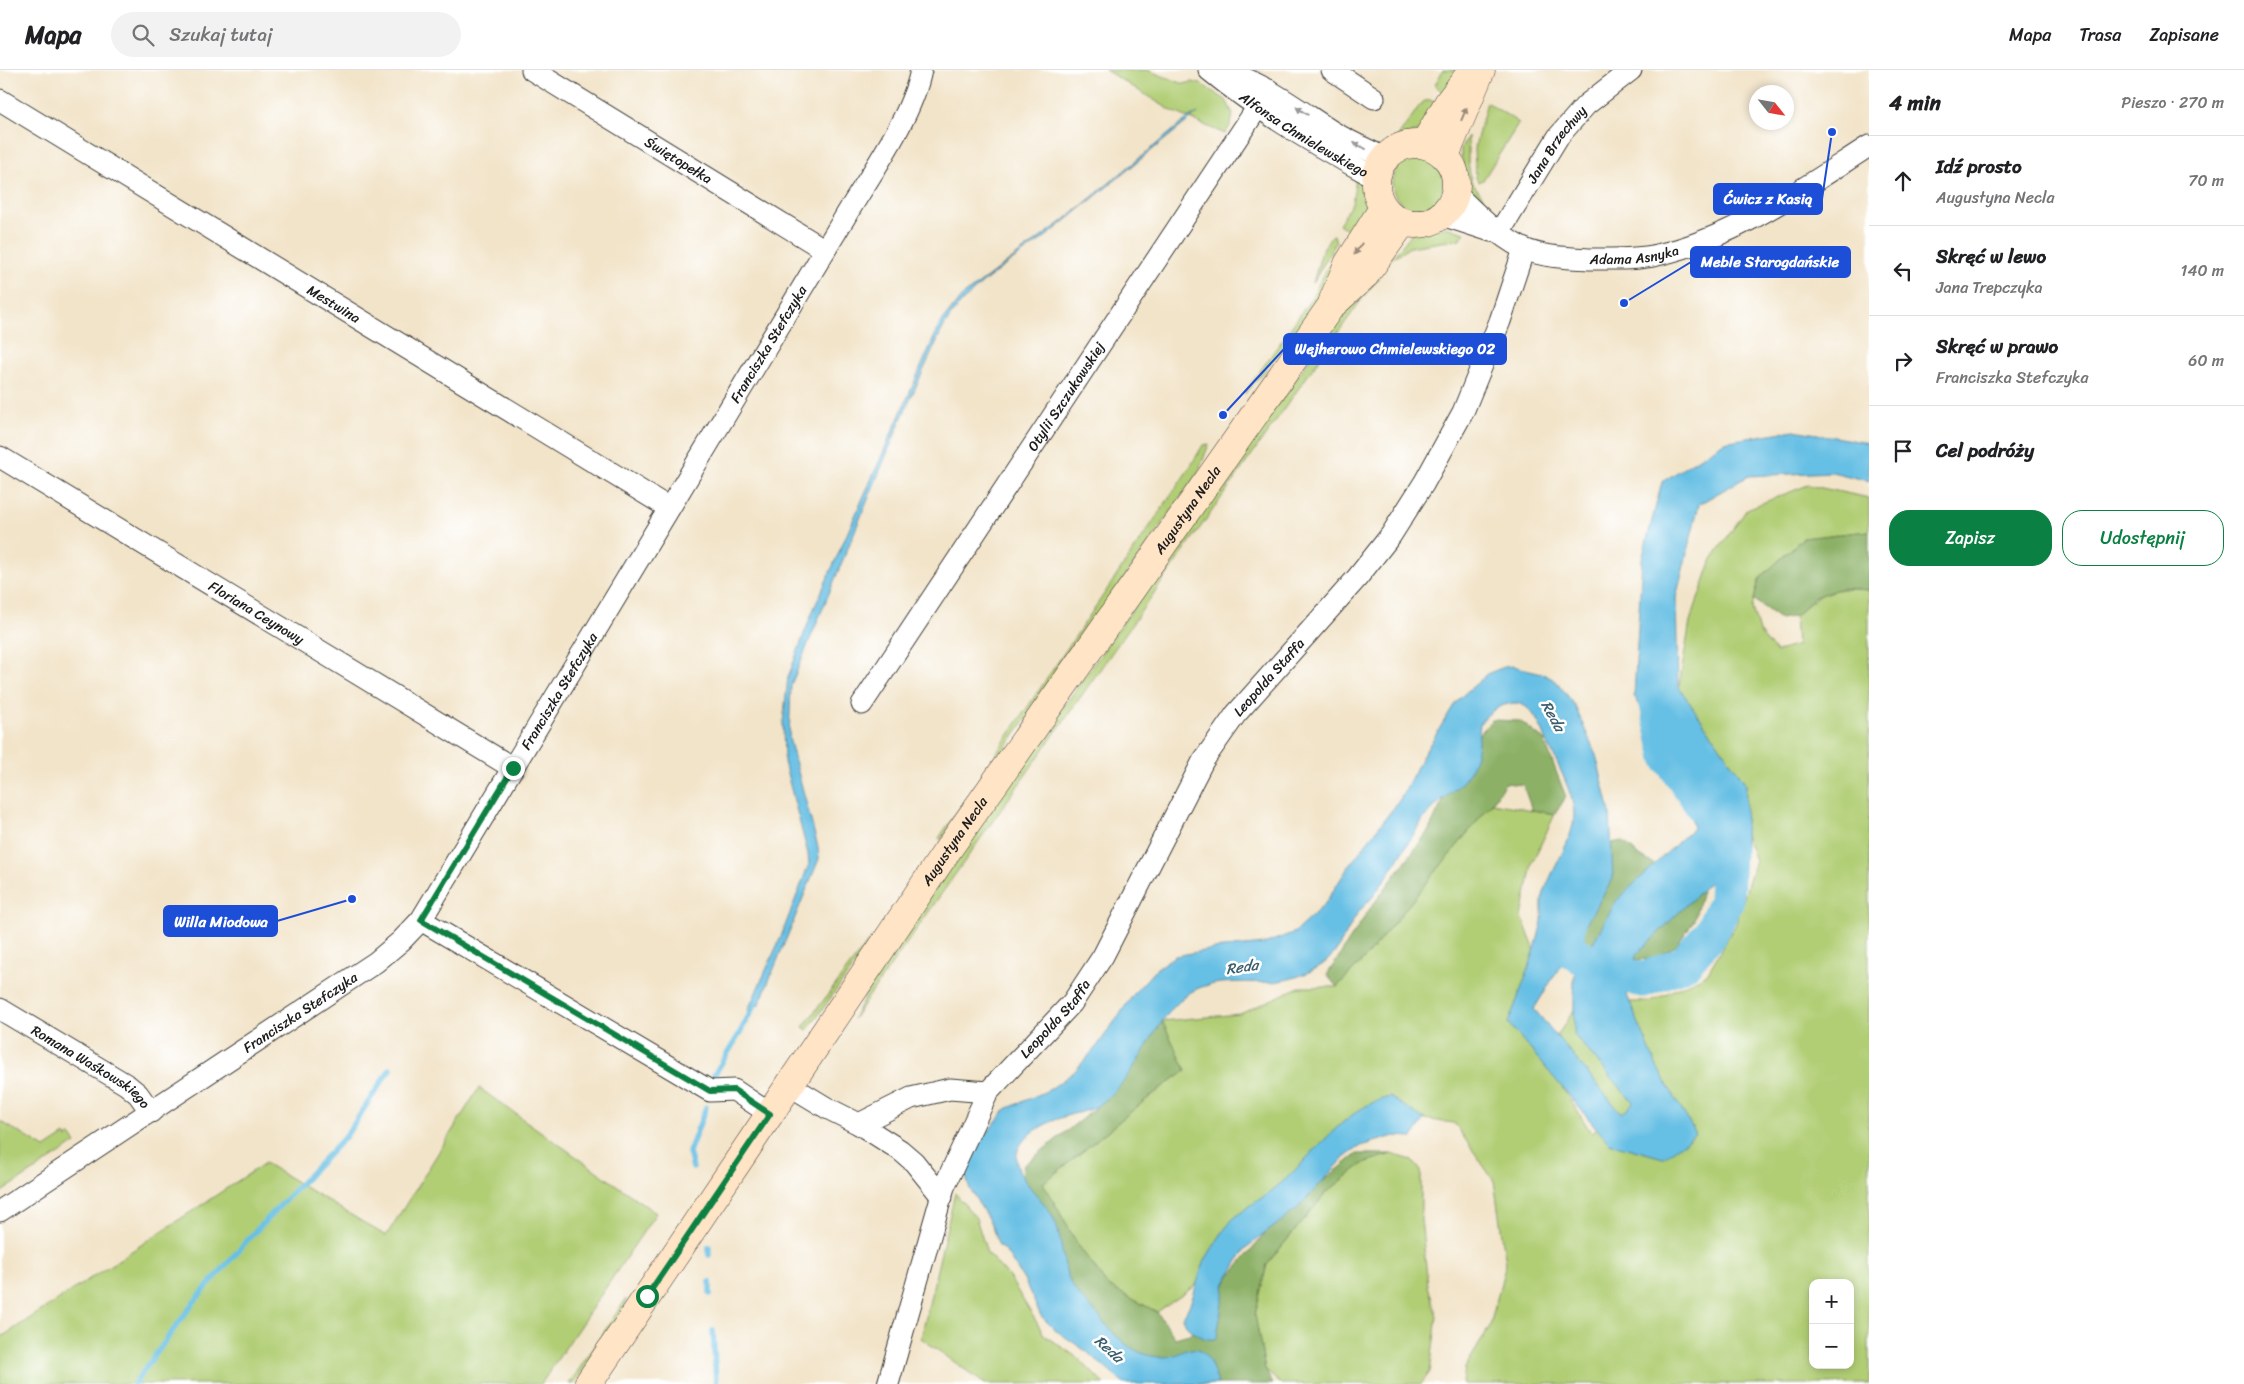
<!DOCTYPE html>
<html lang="pl">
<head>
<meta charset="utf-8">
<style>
  :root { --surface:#fff; --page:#f2f2f2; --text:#202124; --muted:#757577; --line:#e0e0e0; --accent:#0b8043 }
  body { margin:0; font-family:Sriracha,sans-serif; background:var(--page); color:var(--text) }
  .controls { position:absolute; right:15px; bottom:15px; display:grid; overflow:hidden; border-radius:10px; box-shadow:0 2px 8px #0003 }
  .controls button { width:45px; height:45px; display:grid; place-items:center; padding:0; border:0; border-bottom:1px solid var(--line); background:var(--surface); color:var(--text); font:25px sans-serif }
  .compass { position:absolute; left:1749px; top:15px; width:45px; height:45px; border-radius:50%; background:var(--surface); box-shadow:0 2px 8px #0003; rotate:121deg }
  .stop { position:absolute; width:15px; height:15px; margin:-11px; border:4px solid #0b8043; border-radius:50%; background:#fff }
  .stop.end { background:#0b8043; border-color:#fff; box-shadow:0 1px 5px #0008 }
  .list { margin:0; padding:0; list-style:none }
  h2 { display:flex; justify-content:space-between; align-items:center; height:65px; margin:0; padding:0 20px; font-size:21px }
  h2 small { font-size:16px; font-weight:400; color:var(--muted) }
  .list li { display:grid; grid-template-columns:32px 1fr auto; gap:15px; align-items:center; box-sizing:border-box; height:90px; padding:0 20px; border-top:1px solid var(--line) }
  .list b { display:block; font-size:19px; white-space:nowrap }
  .list p { margin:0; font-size:16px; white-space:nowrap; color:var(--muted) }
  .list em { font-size:16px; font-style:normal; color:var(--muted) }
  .actions { display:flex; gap:10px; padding:15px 20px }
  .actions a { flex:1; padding:11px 0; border:1px solid var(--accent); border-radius:20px; text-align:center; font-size:18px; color:var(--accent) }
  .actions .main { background:var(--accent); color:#fff }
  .icon { flex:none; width:28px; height:28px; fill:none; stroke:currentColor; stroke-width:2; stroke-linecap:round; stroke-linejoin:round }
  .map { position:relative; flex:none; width:1869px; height:1314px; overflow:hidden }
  header { display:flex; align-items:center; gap:30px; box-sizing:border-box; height:70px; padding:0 25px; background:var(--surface); border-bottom:1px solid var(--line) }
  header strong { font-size:24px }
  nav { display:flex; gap:28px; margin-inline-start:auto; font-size:18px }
  .search { width:350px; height:45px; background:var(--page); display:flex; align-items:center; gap:12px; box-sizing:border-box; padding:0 18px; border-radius:28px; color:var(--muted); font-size:19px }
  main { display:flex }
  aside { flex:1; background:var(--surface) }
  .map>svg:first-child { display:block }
  .green { fill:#b1ce74; stroke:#667548; fill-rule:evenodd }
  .forest { fill:#8cb166; stroke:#546641 }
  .water { fill:#66bfe4; stroke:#416e80 }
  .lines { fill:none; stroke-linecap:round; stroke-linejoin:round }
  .stream { stroke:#66bfe4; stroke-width:5.5 }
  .river { stroke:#66bfe4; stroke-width:35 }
  .street-casing { stroke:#3c3a36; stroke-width:23 }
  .secondary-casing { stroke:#3c3a36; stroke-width:29 }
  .street { stroke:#fff; stroke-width:21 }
  .secondary { stroke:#ffe4c6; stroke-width:28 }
  .oneway { fill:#999 }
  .oneway2 { fill:#998a7a }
  .route { stroke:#0b8043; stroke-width:6 }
  .labels { text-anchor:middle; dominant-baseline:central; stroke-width:5; stroke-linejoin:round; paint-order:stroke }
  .street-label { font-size:14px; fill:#1c1c1c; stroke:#fff }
  .water-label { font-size:15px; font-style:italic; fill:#3a5d6c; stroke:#fff }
  .leader { fill:none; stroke:#1d4ed8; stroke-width:2 }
  .callout-dot { fill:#1d4ed8; stroke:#fff; stroke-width:2 }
  .callout { fill:#1d4ed8; stroke:#1d4ed8; stroke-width:2 }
  .callout-label { font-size:15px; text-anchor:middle; font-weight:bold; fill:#fff }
</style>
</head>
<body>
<header>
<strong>Mapa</strong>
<div class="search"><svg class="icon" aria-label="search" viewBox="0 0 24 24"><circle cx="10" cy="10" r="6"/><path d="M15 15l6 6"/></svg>Szukaj tutaj</div>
<nav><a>Mapa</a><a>Trasa</a><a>Zapisane</a></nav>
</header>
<main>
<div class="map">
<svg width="1869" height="1314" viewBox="0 0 1869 1314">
  <rect width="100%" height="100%" fill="#fff"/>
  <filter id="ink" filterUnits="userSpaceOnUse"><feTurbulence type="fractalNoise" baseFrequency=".02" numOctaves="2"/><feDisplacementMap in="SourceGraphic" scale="10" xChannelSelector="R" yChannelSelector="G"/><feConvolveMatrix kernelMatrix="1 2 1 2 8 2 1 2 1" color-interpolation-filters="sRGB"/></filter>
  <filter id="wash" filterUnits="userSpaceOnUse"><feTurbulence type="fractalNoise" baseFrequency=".0096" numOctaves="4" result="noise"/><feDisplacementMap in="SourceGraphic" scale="20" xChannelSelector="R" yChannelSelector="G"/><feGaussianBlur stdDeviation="1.12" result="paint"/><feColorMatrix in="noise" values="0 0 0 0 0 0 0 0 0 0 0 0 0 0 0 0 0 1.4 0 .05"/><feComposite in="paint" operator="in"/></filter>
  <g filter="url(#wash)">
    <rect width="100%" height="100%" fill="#f2e4c9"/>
    <!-- green -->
    <path class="green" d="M 1105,0 L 1147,0 L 1184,14 L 1192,12 L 1201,14 L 1226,30 L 1233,44 L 1231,54 L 1225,64 L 1172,41 Z
      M 1443,0 L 1460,0 L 1444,24 L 1435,15 Z
      M 1430,30 L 1438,34 L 1421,60 L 1397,68 L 1422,32 Z
      M 1487,32 L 1519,53 L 1483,110 L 1479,112 L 1476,108 L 1474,80 Z
      M 1468,66 L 1468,91 L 1471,111 L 1483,127 L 1481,136 L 1472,127 L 1468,119 L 1461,84 L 1461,78 Z
      M1392 113a26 26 0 1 1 52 0a26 26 0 1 1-52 0Z
      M 1356,108 C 1374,126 1364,146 1357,167 L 1339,154 L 1352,133 Z
      M 1445,157 L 1465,163 L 1460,169 L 1410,177 L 1391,189 L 1413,162 Z
      M 1334,165 L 1336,172 L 1313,213 L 1322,181 L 1331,166 Z
      M 1344,175 C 1318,237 1289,274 1244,324 L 1309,232 L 1334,186 Z
      M 1379,207 L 1359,233 L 853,949 L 867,922 L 946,803 L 1333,256 L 1347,238 Z
      M 1209,374 L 1198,403 L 941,770 L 939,768 L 1190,397 L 1203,375 Z
      M 1808,415 L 1869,428 L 1869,461 L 1803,468 L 1759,509 L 1752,538 L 1759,562 L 1776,582 L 1797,575 L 1795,546 C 1823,520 1831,517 1869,520 L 1869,1314 L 1463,1314 L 1465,1298 L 1490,1256 L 1506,1193 L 1494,1111 L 1454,1053 L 1392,1045 L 1248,1147 L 1194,1217 L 1157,1242 L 1108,1216 L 1078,1175 L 1043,1113 C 1091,1076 1136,1035 1186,1000 L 1162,951 L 1240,944 L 1299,917 L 1337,917 L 1366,887 L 1492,733 L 1555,744 L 1532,793 L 1522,847 L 1538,889 L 1518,948 L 1592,1064 L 1604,1048 L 1557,966 L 1579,932 L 1649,932 L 1707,904 L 1736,854 L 1755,790 L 1734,737 L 1678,622 L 1690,552 L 1712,489 L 1747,439 ZM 1813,1213 L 1850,1213 L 1850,1295 L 1813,1295 Z
      M 872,867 L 874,869 L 807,960 L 803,957 Z
      M 479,1018 L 656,1143 L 541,1314 L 0,1314 L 0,1268 L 265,1093 L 386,1166 Z
      M 0,1051 L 45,1078 L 65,1065 L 67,1068 L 70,1065 L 76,1073 L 0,1123 Z
      M 1391,1084 L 1412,1090 L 1421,1101 L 1421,1149 L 1428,1216 L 1437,1246 L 1430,1302 L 1421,1314 L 1281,1314 L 1265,1300 L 1255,1245 L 1267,1194 L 1327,1122 L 1364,1093 Z
      M 955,1123 L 976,1148 L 987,1183 L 1009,1207 L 1045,1266 L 1078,1288 L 1104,1314 L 985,1314 L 921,1268 Z
      M 626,1229 L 625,1238 L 574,1314 L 569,1314 Z"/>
    <!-- forest -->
    <path class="forest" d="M 1869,461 L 1869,520 L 1842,518 L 1815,527 L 1795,546 L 1780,549 L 1754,530 L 1759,509 L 1803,468 Z
      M 1492,650 L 1520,651 L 1544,670 L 1566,727 L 1555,744 L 1532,740 L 1523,715 L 1505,713 L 1492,733 L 1366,887 L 1337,917 L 1327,905 L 1369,840 L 1429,760 L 1469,676 Z
      M 1623,771 L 1638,785 L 1702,821 L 1694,850 L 1677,875 L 1653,889 L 1609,891 L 1579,871 L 1563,853 L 1591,776 Z
      M 1162,951 L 1186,1000 C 1136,1035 1091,1076 1043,1113 L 1078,1175 L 1108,1216 L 1157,1242 L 1175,1268 L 1200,1261 L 1229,1207 L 1281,1145 L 1357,1084 L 1391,1084 L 1364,1093 L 1327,1122 L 1267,1194 L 1255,1245 L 1265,1300 L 1273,1314 L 1159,1314 L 1084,1245 L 1023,1127 L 1023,1096 L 1093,1040 Z"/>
    <!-- water -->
    <path class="water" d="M 1198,43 C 1149,82 1101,122 1053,161 C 1015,191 963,218 941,262 L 903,345 L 791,615 L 789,668 L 818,777 L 819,789 L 759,935 L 748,940 L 780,869 L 809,794 L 808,784 L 784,692 L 783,653 L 788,607 L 812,543 L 940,254 L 961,227 L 1063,151 L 1187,49 Z
      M 1794,360 L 1869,373 L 1869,411 L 1832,402 L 1748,406 L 1699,434 L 1676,528 L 1678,616 L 1746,714 L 1745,777 L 1637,884 L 1624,918 L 1657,997 L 1696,1064 L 1663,1088 L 1609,1073 L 1508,953 C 1520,922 1533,890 1541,856 C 1544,847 1540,837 1543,826 C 1550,801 1574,770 1574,745 C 1574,721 1553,687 1544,664 C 1538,651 1530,633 1514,633 C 1501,634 1487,642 1480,654 C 1478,672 1478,686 1469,703 C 1459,720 1435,732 1422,751 C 1406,775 1392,801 1375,824 C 1370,831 1363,836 1358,843 C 1342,866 1340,888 1311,901 C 1299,907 1284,911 1271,912 C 1245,914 1214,908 1191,922 C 1151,948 1141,1008 1097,1036 C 1087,1042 1074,1043 1063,1047 C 1043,1054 1012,1069 1017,1094 C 1020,1111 1043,1129 1052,1145 C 1062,1164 1061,1184 1067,1204 C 1072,1220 1083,1229 1094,1241 C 1106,1254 1115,1267 1130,1277 C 1142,1285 1160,1290 1174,1285 C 1181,1283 1189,1277 1198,1279 C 1209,1283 1215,1304 1218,1314 L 1124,1314 L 1087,1282 L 1054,1259 L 1041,1246 L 1024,1210 L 1006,1182 L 999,1176 L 990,1152 L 970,1119 L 965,1104 L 978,1074 L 1006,1039 L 1049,1020 L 1074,1002 L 1098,975 L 1136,921 L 1157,898 L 1175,886 L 1214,879 L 1264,874 L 1295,862 L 1324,835 L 1349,796 L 1401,728 L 1422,687 L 1454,635 L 1463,625 L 1489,603 L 1504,597 L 1513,596 L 1542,603 L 1556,611 L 1574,634 L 1596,685 L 1610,742 L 1613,809 L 1534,939 L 1621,1043 L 1628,1039 L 1633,1032 L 1574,965 L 1574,907 L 1616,831 L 1693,758 L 1683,705 L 1634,626 L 1642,489 L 1662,412 L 1724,372 Z
      M 1390,1027 L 1424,1049 L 1413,1067 L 1394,1066 L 1361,1076 L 1345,1087 L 1297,1139 L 1245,1179 L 1225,1213 L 1217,1268 C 1204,1274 1187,1259 1182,1248 C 1196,1230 1196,1205 1208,1185 C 1215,1174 1223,1160 1232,1150 C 1244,1138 1262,1129 1275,1118 C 1311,1090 1344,1036 1390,1027 Z"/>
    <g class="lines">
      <!-- stream -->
      <path class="stream" d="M 714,1005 L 737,968 L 756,932
        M 693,1098 L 689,1082 L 706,1037
        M 709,1177 L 709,1185
        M 710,1212 L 710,1224
        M 713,1261 L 716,1314
        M 134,1314 L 193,1233 L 251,1166 L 346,1066 L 390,999"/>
      <!-- river -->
      <path class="river" d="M 1571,836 L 1565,877 L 1602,899 L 1643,910 L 1684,893 L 1710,864 L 1726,832 L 1728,778 L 1714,751 L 1669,687 L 1656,630"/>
    </g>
  </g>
  <g filter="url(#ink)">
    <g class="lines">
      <!-- street casing -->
      <g class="street-casing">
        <g id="street">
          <path id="s1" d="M 532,0 L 825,180"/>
          <path id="s2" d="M 1209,0 C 1260,42 1318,77 1376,108"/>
          <path d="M 1222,0 C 1263,12 1297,39 1333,62 C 1350,72 1368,80 1385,88"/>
          <path d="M 1332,0 L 1374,28"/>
          <path id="s3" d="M 0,30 L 669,438"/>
          <path id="s4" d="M 1455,123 C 1475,143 1497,165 1522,178 C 1540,187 1569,188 1589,189 C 1611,189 1636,190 1657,185 C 1737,167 1802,119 1869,76"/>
          <path d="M 1442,145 L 1491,161"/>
          <path id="s5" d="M 1499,163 L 1558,67 L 1586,35 L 1631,0"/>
          <path id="s6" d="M 0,387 L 513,698"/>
          <path id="s7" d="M 862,634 L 1269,20"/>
          <path d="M 421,850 L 710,1021 L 734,1020 L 770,1044"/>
          <path id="s8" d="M 0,939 L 127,1015 L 138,1024 L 151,1042"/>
          <path d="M 789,1015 L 827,1038 L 859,1054 L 911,1028 L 950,1019 L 988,1022"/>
          <path d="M 859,1054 L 900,1080 L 914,1092 L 942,1127"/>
          <path id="s9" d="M 0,1141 L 376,892 L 401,871 L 421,850 L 845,147 C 870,105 912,47 921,0"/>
          <path id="s10" d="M 888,1314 L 944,1117 L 988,1022 L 1072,933 L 1103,886 L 1203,691 L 1236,644 L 1357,508 L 1391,465 L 1424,413 L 1463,342 L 1500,251 L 1524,179"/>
        </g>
      </g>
      <!-- secondary casing -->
      <g class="secondary-casing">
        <g id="secondary">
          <path d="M 1424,74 L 1448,33 L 1472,1"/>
          <circle cx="1416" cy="114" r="40"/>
          <path d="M 1445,86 L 1481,0"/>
          <path d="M 1333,230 L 1348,194 L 1383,138"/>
          <path id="s11" d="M 588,1314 L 949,778 L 1331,236 L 1365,205 L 1403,152"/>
        </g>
      </g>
      <!-- street -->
      <use href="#street" class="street"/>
      <!-- secondary -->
      <use href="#secondary" class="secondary"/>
    </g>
    <!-- one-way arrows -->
    <defs><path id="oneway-solid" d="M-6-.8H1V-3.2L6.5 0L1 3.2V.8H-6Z" transform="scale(1.25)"/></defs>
    <g class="oneway">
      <use href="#oneway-solid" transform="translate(1302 41) rotate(-147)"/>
      <use href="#oneway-solid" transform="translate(1360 76) rotate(-153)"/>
    </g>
    <g class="oneway2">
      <use href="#oneway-solid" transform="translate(1464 44) rotate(-67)"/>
      <use href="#oneway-solid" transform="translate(1358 179) rotate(123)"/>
    </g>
  </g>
  <g class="lines" filter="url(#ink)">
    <!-- route -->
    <path class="route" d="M 513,698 L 421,850 L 710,1021 L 734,1020 L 770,1044 L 647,1226"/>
  </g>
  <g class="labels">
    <!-- street labels -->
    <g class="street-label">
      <text stroke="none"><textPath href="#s2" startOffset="115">Alfonsa Chmielewskiego</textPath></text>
      <text stroke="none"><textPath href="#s5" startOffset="106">Jana Brzechwy</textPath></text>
      <text stroke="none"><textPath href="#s1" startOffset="172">Świętopełka</textPath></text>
      <text stroke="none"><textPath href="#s4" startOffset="201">Adama Asnyka</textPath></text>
      <text stroke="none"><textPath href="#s3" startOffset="391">Mestwina</textPath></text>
      <text stroke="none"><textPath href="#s9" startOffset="1185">Franciszka Stefczyka</textPath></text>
      <text stroke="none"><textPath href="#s7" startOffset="369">Otylii Szczukowskiej</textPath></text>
      <text stroke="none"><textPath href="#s11" startOffset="1060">Augustyna Necla</textPath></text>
      <text stroke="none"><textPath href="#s6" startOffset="300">Floriana Ceynowy</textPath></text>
      <text stroke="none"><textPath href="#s10" startOffset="814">Leopolda Staffa</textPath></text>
      <text stroke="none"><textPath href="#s9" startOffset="780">Franciszka Stefczyka</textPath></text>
      <text stroke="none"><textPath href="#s11" startOffset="655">Augustyna Necla</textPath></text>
      <text stroke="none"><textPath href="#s9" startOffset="360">Franciszka Stefczyka</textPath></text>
      <text stroke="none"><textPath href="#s10" startOffset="409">Leopolda Staffa</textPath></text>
      <text stroke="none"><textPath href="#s8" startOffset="108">Romana Waśkowskiego</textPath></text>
    </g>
    <!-- water labels -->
    <g class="water-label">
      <text transform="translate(1553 646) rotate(61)">Reda</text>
      <text transform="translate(1242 897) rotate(-8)">Reda</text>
      <text transform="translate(1109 1279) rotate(42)">Reda</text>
    </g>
  </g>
  <!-- callouts -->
  <path class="leader" d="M1832 62L1822 129M1624 233L1691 192M1223 345L1284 279M352 829L277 851"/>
  <g class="callout-dot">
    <circle cx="1832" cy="62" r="5"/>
    <circle cx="1624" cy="233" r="5"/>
    <circle cx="1223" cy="345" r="5"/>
    <circle cx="352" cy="829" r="5"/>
  </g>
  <g class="callout">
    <rect x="1714" y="114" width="108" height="30" rx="5"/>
    <rect x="1691" y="177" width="159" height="30" rx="5"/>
    <rect x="1284" y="264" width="222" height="30" rx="5"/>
    <rect x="164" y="836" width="113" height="30" rx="5"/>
  </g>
  <g class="callout-label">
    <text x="1768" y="134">Ćwicz z Kasią</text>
    <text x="1770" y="197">Meble Starogdańskie</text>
    <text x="1395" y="284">Wejherowo Chmielewskiego 02</text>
    <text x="221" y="857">Willa Miodowa</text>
  </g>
</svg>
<div class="controls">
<button>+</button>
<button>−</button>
</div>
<svg class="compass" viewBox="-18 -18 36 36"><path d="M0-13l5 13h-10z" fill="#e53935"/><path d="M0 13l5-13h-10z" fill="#757577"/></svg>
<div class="stop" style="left:647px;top:1226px"></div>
<div class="stop end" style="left:513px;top:698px"></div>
</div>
<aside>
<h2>4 min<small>Pieszo · 270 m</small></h2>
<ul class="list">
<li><svg class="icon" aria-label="ahead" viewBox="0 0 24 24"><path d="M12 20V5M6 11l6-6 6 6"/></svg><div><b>Idź prosto</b><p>Augustyna Necla</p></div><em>70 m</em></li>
<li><svg class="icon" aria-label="left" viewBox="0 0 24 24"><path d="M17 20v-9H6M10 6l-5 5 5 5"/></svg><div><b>Skręć w lewo</b><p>Jana Trepczyka</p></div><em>140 m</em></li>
<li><svg class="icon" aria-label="right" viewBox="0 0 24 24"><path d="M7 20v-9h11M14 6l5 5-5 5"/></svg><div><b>Skręć w prawo</b><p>Franciszka Stefczyka</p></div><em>60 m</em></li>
<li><svg class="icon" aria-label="arrive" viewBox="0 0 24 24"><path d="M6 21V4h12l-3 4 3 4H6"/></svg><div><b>Cel podróży</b></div></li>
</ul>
<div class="actions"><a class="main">Zapisz</a><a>Udostępnij</a></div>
</aside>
</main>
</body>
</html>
